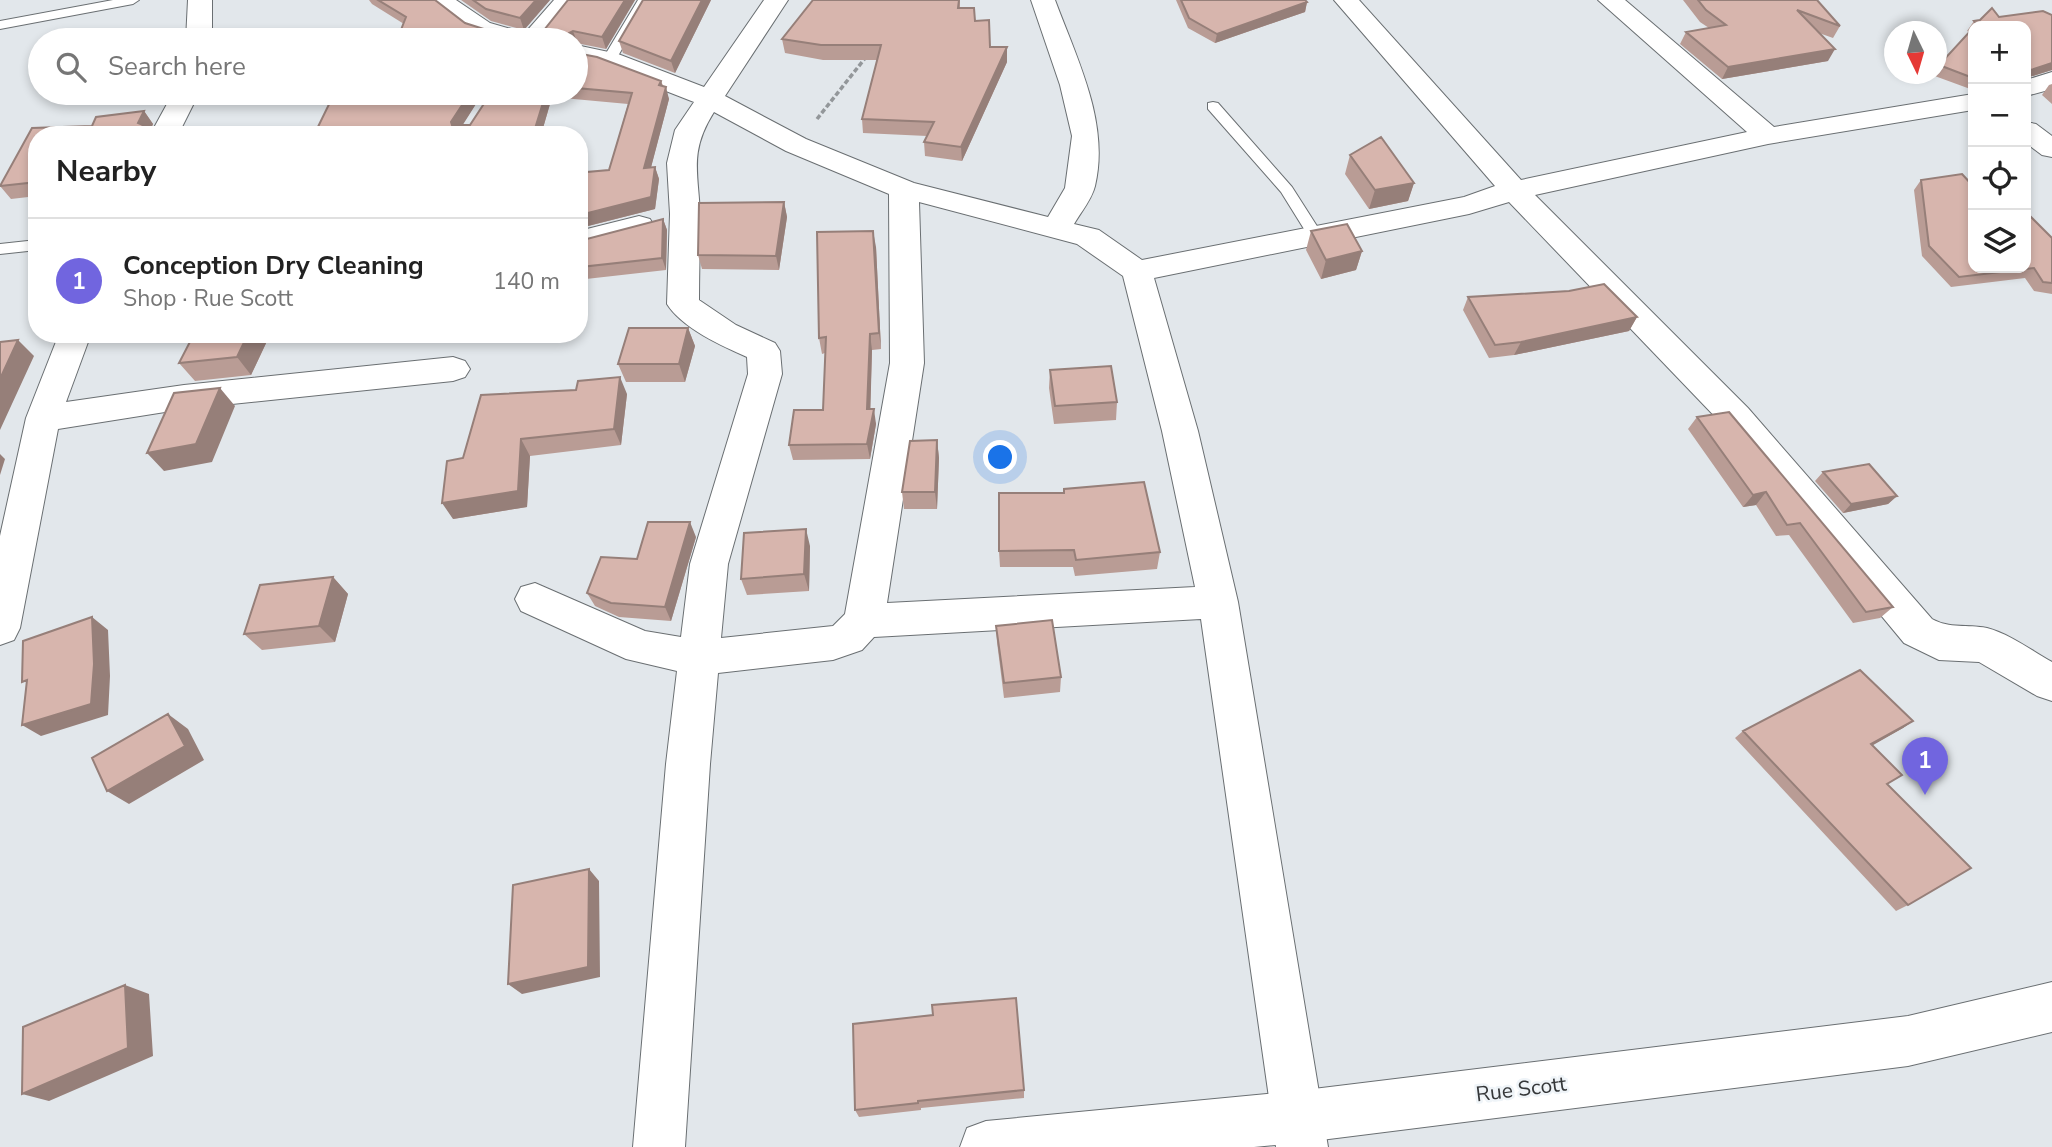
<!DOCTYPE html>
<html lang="en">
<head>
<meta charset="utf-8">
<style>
  :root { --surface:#fff; --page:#f2f2f2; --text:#222; --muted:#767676; --line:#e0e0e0; --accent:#7165df }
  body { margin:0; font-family:"Nunito Sans",sans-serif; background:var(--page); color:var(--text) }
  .controls { position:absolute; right:21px; top:21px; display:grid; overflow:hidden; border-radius:14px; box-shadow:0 4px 10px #0003 }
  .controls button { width:63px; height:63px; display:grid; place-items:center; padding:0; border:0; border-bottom:2px solid var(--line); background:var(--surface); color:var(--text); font:35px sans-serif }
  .compass { position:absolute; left:1884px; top:21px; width:63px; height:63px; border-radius:50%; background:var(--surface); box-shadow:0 4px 10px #0003; rotate:175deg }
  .you { position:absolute; left:1001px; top:458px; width:24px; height:24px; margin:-18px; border:5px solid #fff; border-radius:50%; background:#1a73e8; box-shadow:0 0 0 10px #1a73e833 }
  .badge { display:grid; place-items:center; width:46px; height:46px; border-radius:50%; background:var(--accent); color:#fff; font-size:23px; font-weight:700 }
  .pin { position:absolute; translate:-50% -58px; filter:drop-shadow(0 2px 4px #0008) }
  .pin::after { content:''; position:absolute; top:37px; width:24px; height:21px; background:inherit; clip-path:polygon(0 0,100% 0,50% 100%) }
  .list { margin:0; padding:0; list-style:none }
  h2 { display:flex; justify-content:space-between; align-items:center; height:91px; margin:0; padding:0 28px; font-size:30px }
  h2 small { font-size:23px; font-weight:400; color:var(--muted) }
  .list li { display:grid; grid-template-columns:46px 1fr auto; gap:21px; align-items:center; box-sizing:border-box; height:126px; padding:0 28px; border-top:2px solid var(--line) }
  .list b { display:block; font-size:26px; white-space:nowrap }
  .list p { margin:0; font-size:23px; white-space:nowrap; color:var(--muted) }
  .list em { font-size:23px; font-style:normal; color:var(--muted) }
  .icon { flex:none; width:38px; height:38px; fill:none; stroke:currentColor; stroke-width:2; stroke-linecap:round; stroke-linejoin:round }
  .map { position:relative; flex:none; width:2052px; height:1147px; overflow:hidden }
  .search { position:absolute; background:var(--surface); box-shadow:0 4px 10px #0003; left:28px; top:28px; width:560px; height:77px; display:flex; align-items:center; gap:18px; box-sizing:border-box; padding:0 24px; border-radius:38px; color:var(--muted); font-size:26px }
  .panel { position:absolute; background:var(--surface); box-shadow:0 4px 10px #0003; left:28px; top:126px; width:560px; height:217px; border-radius:28px }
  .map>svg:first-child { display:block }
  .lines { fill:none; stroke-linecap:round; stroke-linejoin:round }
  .lane-casing { stroke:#6a6f72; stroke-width:2 }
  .street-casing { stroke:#6a6f72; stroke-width:2 }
  .secondary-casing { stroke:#6a6f72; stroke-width:2 }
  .path { stroke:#93979a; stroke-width:3.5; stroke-dasharray:5 2.5; stroke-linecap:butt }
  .lane { fill:#fff; fill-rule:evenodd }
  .street { fill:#fff; fill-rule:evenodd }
  .secondary { fill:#fff; fill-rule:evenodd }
  .wall { fill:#b99c95 }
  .shaded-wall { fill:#967f79 }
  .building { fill:#d7b5ad; stroke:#967f79; stroke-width:2 }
  .labels { text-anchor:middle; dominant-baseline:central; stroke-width:5; stroke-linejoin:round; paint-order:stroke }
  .near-street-label { font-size:21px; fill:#353739; stroke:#eff4f8 }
</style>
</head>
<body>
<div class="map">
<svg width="2052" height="1147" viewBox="0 0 2052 1147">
  <rect width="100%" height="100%" fill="#e2e7eb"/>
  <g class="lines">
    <!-- lane casing -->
    <g class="lane-casing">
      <path id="lane" d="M 113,0 L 139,0 L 133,4 L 0,29 L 0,21 Z
        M 638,0 L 650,0 L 614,63 L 604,63 L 602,60 Z
        M 1213,102 L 1218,103 L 1292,187 L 1322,234 L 1319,237 L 1309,237 L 1281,192 L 1208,109 L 1208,103 Z
        M 37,240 L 37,250 L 0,254 L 0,244 Z"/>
    </g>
    <!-- street casing -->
    <g class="street-casing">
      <path id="street" d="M 188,0 L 212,0 L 212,40 L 186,40 Z
        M 428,0 L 456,0 L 490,23 L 525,33 L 554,0 L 579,0 L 546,40 L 495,40 L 472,33 Z
        M 764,0 L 788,0 L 725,96 L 806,139 L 914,183 L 1048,217 L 1065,188 L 1072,136 L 1060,85 L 1031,0 L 1055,0 C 1077,59 1110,123 1095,186 C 1092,199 1081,212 1074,224 L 1099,230 L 1142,260 L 1464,197 L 1495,186 L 1334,0 L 1359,0 L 1521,180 L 1747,132 L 1598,0 L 1625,0 L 1774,127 L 1973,94 L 1973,110 L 1768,144 L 1535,195 L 1748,408 L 1932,619 C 1950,629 1967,624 1987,628 C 2010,634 2032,651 2052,662 L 2052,701 L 2037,696 L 1979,662 L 1939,660 L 1904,643 L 1724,426 L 1509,202 L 1469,214 L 1154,278 L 1198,431 L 1238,602 L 1328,1147 L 1276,1147 L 1201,619 L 874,637 L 862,650 L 833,660 L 718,673 L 710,764 L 685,1147 L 633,1147 L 666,764 L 677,671 L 626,659 L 521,611 L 515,599 L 521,587 L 535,583 L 645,631 L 681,637 L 690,564 L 748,374 L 747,357 C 722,346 682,328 667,304 L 670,214 L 667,163 L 675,130 L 694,102 L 602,66 L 576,61 L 576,45 L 618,54 L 704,87 ZM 714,112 L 786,151 L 889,194 L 890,363 L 845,614 L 833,626 L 721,638 L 728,564 L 782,374 L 780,351 L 775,343 L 736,325 L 699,300 C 699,272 700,245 700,217 C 699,174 688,153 714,112 ZM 919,202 L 1077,244 L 1123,276 L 1162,431 L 1195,587 L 887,603 L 924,363 Z
        M 2052,72 L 2052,89 L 2026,96 L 2026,80 Z
        M 173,93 L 199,93 L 178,135 L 150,135 Z
        M 2026,122 L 2036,124 L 2052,136 L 2052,157 L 2042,155 L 2026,143 Z
        M 639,216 L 650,219 L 654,226 L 650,233 L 579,251 L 579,231 Z
        M 59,334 L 91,334 L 66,402 L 184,385 L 453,357 L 465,361 L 470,369 L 465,377 L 453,381 L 184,409 L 58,429 L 20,628 L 14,640 L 0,645 L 0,536 L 26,418 Z"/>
    </g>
    <!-- secondary casing -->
    <g class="secondary-casing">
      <path id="secondary" d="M 2052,982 L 2052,1032 L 1908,1066 L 1297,1143 L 1254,1147 L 960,1147 L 967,1128 L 986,1121 L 1297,1091 L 1908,1016 Z"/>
    </g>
    <!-- path -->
    <path class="path" d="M 817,119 L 866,57"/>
    <!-- lane -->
    <use href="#lane" class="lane"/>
    <!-- street -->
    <use href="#street" class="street"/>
    <!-- secondary -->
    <use href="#secondary" class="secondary"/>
  </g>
  <!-- wall -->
  <path class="wall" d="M 369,0 L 435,0 L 465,23 L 490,31 L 544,30 L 568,0 L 635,0 L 606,49 L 576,43 L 576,40 L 404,24 L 372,4 Z
    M 461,0 L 550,0 L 524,30 L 491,21 Z
    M 643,0 L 711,0 L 675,73 L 623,53 L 619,41 Z
    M 960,0 L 960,8 L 975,21 L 990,47 L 1007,62 L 962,161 L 925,156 L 924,142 L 927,136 L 863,133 L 862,119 L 877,60 L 823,60 L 785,53 L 782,39 Z
    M 1176,0 L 1305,0 L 1307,2 L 1305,12 L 1215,43 L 1188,28 Z
    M 1683,0 L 1817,0 L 1840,26 L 1833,38 L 1819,33 L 1828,61 L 1722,79 L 1680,44 L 1686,32 L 1709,28 L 1700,22 Z
    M 1992,8 L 1999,17 L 2043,11 L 2052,15 L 2052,70 L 2026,78 L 2026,26 L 1973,26 L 1973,90 L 1932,75 L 1933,74 L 1936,74 L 1936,69 L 1939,65 L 1969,32 L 1967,31 L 1974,21 L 1980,20 Z
    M 576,53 L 661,81 L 669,99 L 651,167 L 655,167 L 659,179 L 655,209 L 584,227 L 609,170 L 628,104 L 552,97 L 541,135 L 314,135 L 356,93 L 483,93 L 462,125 L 470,125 L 491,93 L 576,93 Z
    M 2052,84 L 2052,104 L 2042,95 L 2049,85 Z
    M 144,111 L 153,124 L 149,133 L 150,135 L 37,135 L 37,196 L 11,199 L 0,186 L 32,128 L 92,126 L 96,117 Z
    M 1350,155 L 1414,183 L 1408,201 L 1369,209 L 1345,174 Z
    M 1921,180 L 1973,268 L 2052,238 L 2052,294 L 2034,291 L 2025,278 L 1951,287 L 1922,256 L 1914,190 Z
    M 784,202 L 787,217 L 779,270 L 702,269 L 698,255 Z
    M 663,219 L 667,230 L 666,270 L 586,279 L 588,296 L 579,297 L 579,241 Z
    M 1311,231 L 1362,251 L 1356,270 L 1321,279 L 1306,250 Z
    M 876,247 L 881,349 L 872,350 L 870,409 L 876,424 L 870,459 L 793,460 L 789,445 L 823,410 L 825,353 L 822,354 L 819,338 Z
    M 1468,297 L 1637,317 L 1629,331 L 1514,355 L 1489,358 L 1463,310 Z
    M 688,328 L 695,346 L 685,382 L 626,382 L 618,364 Z
    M 268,339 L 251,375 L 195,381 L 179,363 Z
    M 1050,370 L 1117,402 L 1116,420 L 1054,424 L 1049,388 Z
    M 627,394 L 621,445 L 530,456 L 527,507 L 453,519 L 463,458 Z
    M 1697,417 L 1893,607 L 1880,618 L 1853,623 L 1789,535 L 1776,536 L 1756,505 L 1743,507 L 1688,429 Z
    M 937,440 L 939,458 L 937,509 L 904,509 L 902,492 Z
    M 1823,472 L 1897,496 L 1888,504 L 1843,513 L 1815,481 Z
    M 1064,489 L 1160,552 L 1157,569 L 1075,576 L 1073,567 L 1000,567 L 999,551 L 1063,493 Z
    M 696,537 L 671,621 L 619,617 L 595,606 L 587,593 L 637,559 Z
    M 810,546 L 809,591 L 747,595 L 741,579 Z
    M 333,577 L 348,594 L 335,642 L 262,650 L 244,634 Z
    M 996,626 L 1061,677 L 1060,692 L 1004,698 L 997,642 Z
    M 1913,721 L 1903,728 L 1872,745 L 1887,784 L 1908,905 L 1896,911 L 1735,738 L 1743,731 Z
    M 853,1024 L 1024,1090 L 1024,1098 L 921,1108 L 921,1110 L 859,1117 L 855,1110 Z"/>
  <!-- shaded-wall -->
  <path class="shaded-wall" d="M 536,0 L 550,0 L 524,30 L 520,18 Z
    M 625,0 L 635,0 L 606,49 L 602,37 Z
    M 702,0 L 711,0 L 675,73 L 671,61 Z
    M 1307,2 L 1305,12 L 1215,43 L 1217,34 Z
    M 573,31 L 577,42 L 576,43 L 576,40 L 570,40 L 569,33 Z
    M 1007,47 L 1007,62 L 962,161 L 961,147 Z
    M 1835,49 L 1828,61 L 1722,79 L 1728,67 Z
    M 2052,63 L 2052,70 L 2026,78 L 2026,76 L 2031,70 Z
    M 661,81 L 664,93 L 666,87 L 669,99 L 648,179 L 644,168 L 659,85 Z
    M 470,93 L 483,93 L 457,134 L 452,125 L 451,122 Z
    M 546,93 L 551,93 L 552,97 L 541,135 L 533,135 Z
    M 144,111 L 153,124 L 149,133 L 150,135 L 138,135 L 138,123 Z
    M 655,167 L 659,179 L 655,209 L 584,227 L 580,215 Z
    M 1414,183 L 1408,201 L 1369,209 L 1375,190 Z
    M 784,202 L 787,217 L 779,270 L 776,256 Z
    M 663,219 L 667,230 L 666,270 L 662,258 Z
    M 873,231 L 876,247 L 881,349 L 879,333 Z
    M 1362,251 L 1356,270 L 1321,279 L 1326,260 Z
    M 581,267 L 586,279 L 588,296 L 579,297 Z
    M 1637,317 L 1629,331 L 1514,355 L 1521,342 Z
    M 688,328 L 695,346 L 685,382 L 679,364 Z
    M 248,334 L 264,334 L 268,339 L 251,375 L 237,357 Z
    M 870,334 L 872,350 L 870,424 L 867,409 Z
    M 18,340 L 34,356 L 0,430 L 0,379 Z
    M 620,377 L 627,394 L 621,445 L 614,429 Z
    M 220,388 L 235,406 L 212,462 L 164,471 L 147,453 Z
    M 874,409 L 876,424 L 870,459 L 867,444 Z
    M 521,439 L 530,456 L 527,507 L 453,519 L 442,503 Z
    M 937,440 L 939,458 L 937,509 L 935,492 Z
    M 0,454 L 5,459 L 0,475 Z
    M 1766,492 L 1756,505 L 1743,507 L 1753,495 Z
    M 1897,496 L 1888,504 L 1843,513 L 1851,504 Z
    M 690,522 L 696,537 L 671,621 L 665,607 Z
    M 806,529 L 810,546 L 809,591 L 804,574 Z
    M 333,577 L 348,594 L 335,642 L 319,626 Z
    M 92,617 L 108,630 L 110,676 L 108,715 L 41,736 L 22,725 Z
    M 168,714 L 188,729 L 204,760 L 129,804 L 107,791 Z
    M 1913,721 L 1903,728 L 1861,752 L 1871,744 Z
    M 589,869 L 599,881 L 600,977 L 522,994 L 508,984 Z
    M 125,985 L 149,994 L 153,1056 L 49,1101 L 22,1094 Z"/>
  <!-- building -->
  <path class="building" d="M 378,0 L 435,0 L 465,23 L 490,31 L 544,30 L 568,0 L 625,0 L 602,37 L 573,31 L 569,33 L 570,40 L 397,40 L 406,17 Z
    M 473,0 L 536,0 L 520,18 L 486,9 Z
    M 643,0 L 702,0 L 671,61 L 619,41 Z
    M 813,0 L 959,0 L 958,8 L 974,8 L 975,21 L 989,20 L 990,47 L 1007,47 L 961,147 L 924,142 L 934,122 L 862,119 L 881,45 L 821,45 L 782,39 Z
    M 1181,0 L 1305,0 L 1307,2 L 1217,34 L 1189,18 Z
    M 1698,0 L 1817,0 L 1840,26 L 1797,10 L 1835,49 L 1728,67 L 1686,32 L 1726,25 L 1706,10 Z
    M 1992,8 L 1999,17 L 2043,11 L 2052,15 L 2052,63 L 2031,70 L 2026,65 L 2026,26 L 1975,26 L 1977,24 L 1974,21 L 1980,20 Z
    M 1973,28 L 1973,78 L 1939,65 Z
    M 576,53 L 597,57 L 661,81 L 659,85 L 666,87 L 644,168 L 655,167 L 651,197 L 580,215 L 587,172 L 609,170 L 632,93 L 576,88 Z
    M 356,93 L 470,93 L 451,122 L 452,125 L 470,125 L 491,93 L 546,93 L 533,135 L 314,135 L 334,94 Z
    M 144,111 L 138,123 L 143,125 L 138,135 L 37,135 L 37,182 L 0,186 L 32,128 L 92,126 L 96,117 Z
    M 1381,137 L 1414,183 L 1375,190 L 1350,155 Z
    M 1962,174 L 1973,186 L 1973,268 L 2026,268 L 2026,212 L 2052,238 L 2052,283 L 2043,282 L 2034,268 L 1959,277 L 1929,246 L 1921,180 Z
    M 784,202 L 776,256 L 698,255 L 699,203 Z
    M 663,219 L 662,258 L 581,267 L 583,284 L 579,285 L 579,241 Z
    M 1347,224 L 1362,251 L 1326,260 L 1311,231 Z
    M 873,231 L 879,333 L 870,334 L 867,409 L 874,409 L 867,444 L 789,445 L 794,410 L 823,410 L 826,337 L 819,338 L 817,232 Z
    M 1604,284 L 1637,317 L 1521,342 L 1495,345 L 1468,297 L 1569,291 Z
    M 629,328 L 688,328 L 679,364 L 618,364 Z
    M 194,334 L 248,334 L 237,357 L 179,363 Z
    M 18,340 L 0,379 L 0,342 Z
    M 1111,366 L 1117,402 L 1055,406 L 1050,370 Z
    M 620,377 L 614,429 L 521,439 L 518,491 L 442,503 L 447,461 L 463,458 L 481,395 L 576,390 L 578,381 Z
    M 220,388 L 196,444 L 147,453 L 174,393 Z
    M 1729,412 L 1893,607 L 1866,612 L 1800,523 L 1787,525 L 1766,492 L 1753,495 L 1697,417 Z
    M 937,440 L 935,492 L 902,492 L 910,441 Z
    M 1869,464 L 1897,496 L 1851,504 L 1823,472 Z
    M 1144,482 L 1160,552 L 1076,560 L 1074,550 L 999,551 L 999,493 L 1064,493 L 1064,489 Z
    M 648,522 L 690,522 L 665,607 L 611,603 L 587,593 L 601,557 L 637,559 Z
    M 806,529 L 804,574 L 741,579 L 744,533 Z
    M 333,577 L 319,626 L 244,634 L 260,585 Z
    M 92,617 L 94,664 L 91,704 L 22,725 L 27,680 L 22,682 L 23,641 Z
    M 1052,620 L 1061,677 L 1004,683 L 996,626 Z
    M 1860,670 L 1913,721 L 1871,744 L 1902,775 L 1887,784 L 1971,868 L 1908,905 L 1743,731 Z
    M 168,714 L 185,746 L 107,791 L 92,758 Z
    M 589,869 L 588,967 L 508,984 L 513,885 Z
    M 125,985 L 128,1048 L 22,1094 L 23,1027 Z
    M 1016,998 L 1024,1090 L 918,1101 L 918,1103 L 855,1110 L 853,1024 L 933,1015 L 932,1005 Z"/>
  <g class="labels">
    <!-- near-street labels -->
    <g class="near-street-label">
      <text transform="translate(1521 1089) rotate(-7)">Rue Scott</text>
    </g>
  </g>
</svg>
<div class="controls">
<button>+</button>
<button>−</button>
<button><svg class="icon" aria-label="locate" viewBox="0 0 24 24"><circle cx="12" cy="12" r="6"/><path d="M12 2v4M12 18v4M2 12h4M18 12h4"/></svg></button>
<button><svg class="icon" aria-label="layers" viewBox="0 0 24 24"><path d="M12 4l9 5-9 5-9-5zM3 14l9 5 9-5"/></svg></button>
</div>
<svg class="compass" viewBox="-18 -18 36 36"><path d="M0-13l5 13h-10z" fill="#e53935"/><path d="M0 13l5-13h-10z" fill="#767676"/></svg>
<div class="you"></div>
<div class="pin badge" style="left:1925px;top:795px">1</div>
<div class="search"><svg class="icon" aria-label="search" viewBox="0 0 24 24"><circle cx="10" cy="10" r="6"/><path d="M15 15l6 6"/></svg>Search here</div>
<section class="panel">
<h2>Nearby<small></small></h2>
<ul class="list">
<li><span class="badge">1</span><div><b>Conception Dry Cleaning</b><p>Shop · Rue Scott</p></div><em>140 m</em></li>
</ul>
</section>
</div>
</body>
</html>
